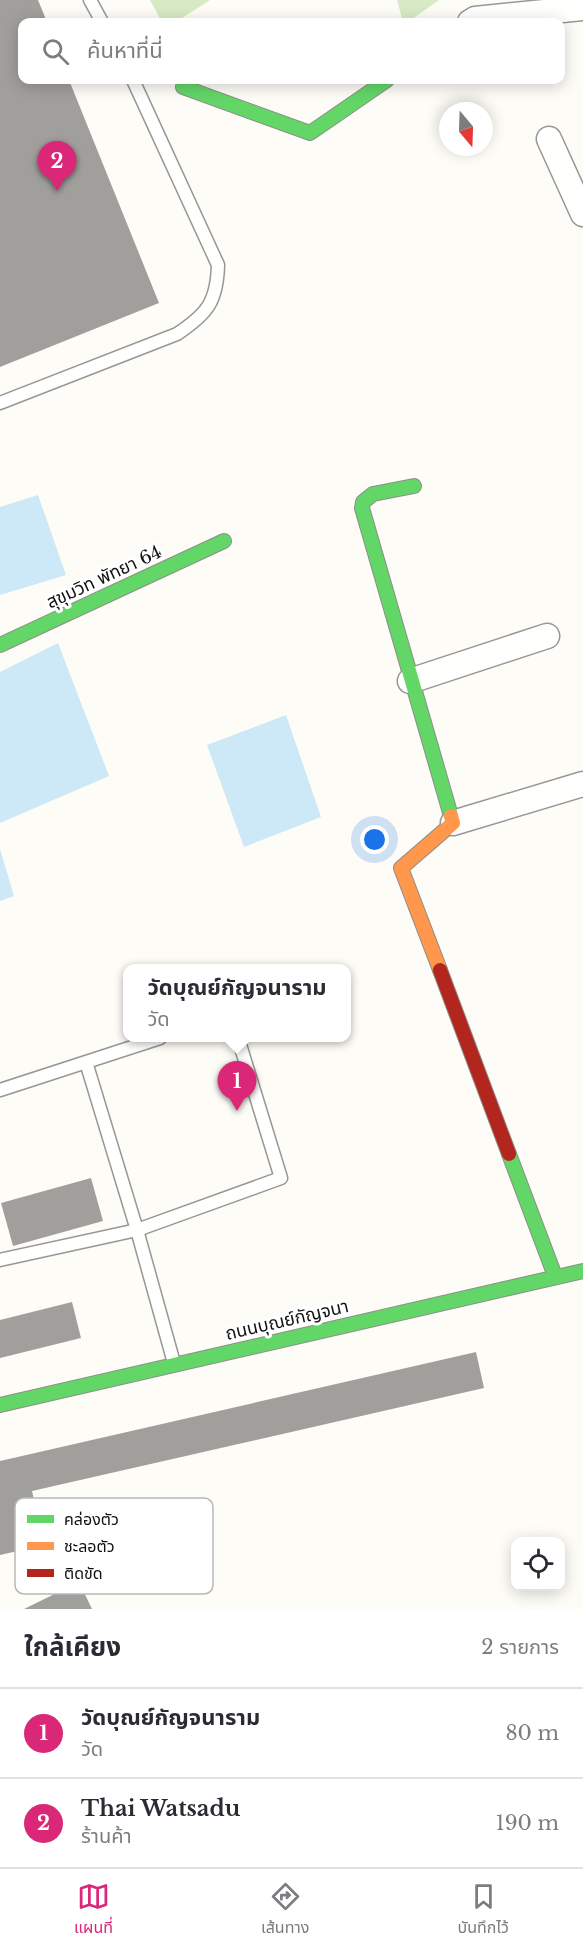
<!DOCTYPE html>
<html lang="th">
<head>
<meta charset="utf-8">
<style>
  :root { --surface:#fff; --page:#f7f7f7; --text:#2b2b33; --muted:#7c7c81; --line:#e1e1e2; --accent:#db2777 }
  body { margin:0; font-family:"Libre Baskerville","Noto Sans Thai",serif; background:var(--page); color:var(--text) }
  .controls { position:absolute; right:18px; bottom:18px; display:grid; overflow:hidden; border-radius:12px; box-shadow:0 3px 15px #0003 }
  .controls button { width:54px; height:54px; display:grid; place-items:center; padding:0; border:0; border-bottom:2px solid var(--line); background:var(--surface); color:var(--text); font:30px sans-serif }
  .compass { position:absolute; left:439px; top:102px; width:54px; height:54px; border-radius:50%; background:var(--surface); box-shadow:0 3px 15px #0003; rotate:161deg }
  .you { position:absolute; left:375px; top:840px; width:21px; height:21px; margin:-15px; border:4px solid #fff; border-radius:50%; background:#1a73e8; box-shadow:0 0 0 9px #1a73e833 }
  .badge { display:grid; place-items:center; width:39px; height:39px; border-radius:50%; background:var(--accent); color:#fff; font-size:20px; font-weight:700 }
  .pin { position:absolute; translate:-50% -50px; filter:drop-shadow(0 2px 3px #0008) }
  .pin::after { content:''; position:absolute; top:32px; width:21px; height:18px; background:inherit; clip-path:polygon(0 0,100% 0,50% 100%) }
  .popup { position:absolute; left:123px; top:964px; width:228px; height:78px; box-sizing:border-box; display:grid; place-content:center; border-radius:12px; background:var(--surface); filter:drop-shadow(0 2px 4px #0005); font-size:20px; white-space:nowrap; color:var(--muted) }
  .popup b { font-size:22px; color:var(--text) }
  .popup::after { content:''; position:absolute; left:50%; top:100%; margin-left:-12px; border:12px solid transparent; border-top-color:var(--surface) }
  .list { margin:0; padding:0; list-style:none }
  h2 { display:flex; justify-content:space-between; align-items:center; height:78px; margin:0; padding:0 24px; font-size:26px }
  h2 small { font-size:20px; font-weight:400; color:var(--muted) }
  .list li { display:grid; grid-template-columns:39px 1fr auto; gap:18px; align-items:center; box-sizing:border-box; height:90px; padding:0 24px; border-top:2px solid var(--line) }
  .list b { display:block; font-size:22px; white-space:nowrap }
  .list p { margin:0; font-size:20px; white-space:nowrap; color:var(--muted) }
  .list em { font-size:20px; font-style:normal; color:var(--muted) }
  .icon { flex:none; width:33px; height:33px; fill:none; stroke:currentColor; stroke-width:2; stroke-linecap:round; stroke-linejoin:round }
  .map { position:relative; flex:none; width:583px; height:1609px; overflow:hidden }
  .search { position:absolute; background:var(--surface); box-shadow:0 3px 15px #0003; left:18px; right:18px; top:18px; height:66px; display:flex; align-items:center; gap:15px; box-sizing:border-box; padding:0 21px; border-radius:12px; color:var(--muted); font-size:22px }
  .sheet { height:258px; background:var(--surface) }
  nav { display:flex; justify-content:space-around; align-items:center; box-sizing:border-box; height:84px; border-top:2px solid var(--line); background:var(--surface); font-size:16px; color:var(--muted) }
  nav a { display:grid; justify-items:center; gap:3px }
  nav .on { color:var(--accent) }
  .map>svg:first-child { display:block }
  .forest { fill:#d8eac5 }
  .water { fill:#cde8f7 }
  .building { fill:#a19f9c }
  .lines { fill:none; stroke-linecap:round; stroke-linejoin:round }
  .lane-casing { stroke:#979795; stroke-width:15 }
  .street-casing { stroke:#979795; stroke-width:27 }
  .fast-casing { stroke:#8e8d8b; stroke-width:16 }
  .slow-casing { stroke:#8e8d8b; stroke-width:16 }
  .jam-casing { stroke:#8e8d8b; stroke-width:16 }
  .lane { stroke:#fffffe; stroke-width:12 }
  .street { stroke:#fffffe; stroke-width:24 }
  .fast { stroke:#63d668; stroke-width:14 }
  .slow { stroke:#ff974d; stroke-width:14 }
  .jam { stroke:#b3261e; stroke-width:14 }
  .labels { text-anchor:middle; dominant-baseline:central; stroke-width:6; stroke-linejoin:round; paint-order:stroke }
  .street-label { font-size:18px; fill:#111; stroke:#fff }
  .key { fill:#fff; stroke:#b8b8b8; stroke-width:1.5 }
  .key-label { font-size:16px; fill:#111 }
</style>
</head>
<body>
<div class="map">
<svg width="583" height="1609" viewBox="0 0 583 1609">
  <rect width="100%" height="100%" fill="#fdfcf7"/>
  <!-- forest -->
  <path class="forest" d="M 150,0 L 210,0 L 176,22 L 162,22 Z
    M 397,0 L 439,0 L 408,22 L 403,22 Z"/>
  <!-- water -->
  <path class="water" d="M 38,495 L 66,575 L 0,595 L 0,507 Z
    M 58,643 L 109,776 L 0,823 L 0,672 Z
    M 286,715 L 321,817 L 244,847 L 207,745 Z
    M 0,849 L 14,896 L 0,901 Z"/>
  <!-- building -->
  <path class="building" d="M 0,0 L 38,0 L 47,22 L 22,22 L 22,80 L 69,80 L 159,303 L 0,367 Z
    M 91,1178 L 103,1221 L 13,1246 L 1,1203 Z
    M 72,1302 L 81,1338 L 0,1358 L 0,1320 Z
    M 476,1352 L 484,1388 L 32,1491 L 44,1545 L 0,1555 L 0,1461 Z
    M 79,1582 L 92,1609 L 24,1609 Z"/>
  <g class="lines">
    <!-- lane casing -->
    <g class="lane-casing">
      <path id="lane" d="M 90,0 L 102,22
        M 0,403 L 177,334 C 207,314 217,302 218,265 L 133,80
        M 86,1062 L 137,1230 L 281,1178 L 238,1038
        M 0,1090 L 160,1038
        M 0,1260 L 137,1230 L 174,1363"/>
    </g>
    <!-- street casing -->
    <g class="street-casing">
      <path id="street" d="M 470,22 L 475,19 L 583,8
        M 549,139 L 583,214
        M 410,681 L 547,636
        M 453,823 L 583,784"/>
    </g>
    <!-- fast casing -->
    <g class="fast-casing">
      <path id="fast" d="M 183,87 L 310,133 L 387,80
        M 414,486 L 373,494 L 363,502 L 362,508 L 451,816
        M 0,645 L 224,541
        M 509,1154 L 555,1276
        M 0,1405 L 583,1271"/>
    </g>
    <!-- slow casing -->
    <g class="slow-casing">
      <path id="slow" d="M 440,970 L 401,868 L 453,823 L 451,816"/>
    </g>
    <!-- jam casing -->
    <g class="jam-casing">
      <path id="jam" d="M 440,970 L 509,1154"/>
    </g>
    <!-- lane -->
    <use href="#lane" class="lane"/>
    <!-- street -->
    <use href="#street" class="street"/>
    <!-- fast -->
    <use href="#fast" class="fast"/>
    <!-- slow -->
    <use href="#slow" class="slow"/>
    <!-- jam -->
    <use href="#jam" class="jam"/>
  </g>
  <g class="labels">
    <!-- street labels -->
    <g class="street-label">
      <text transform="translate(104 577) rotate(-25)">สุขุมวิท พัทยา 64</text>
      <text transform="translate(287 1320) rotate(-13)">ถนนบุณย์กัญจนา</text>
    </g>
  </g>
  <!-- legend -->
  <rect x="15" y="1498" width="198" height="96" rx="9" class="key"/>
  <rect x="27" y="1515" width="27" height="8" fill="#63d668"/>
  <rect x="27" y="1542" width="27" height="8" fill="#ff974d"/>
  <rect x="27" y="1569" width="27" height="8" fill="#b3261e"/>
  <g class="key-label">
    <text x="64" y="1525">คล่องตัว</text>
    <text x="64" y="1552">ชะลอตัว</text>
    <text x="64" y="1579">ติดขัด</text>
  </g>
</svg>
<div class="controls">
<button><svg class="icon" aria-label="locate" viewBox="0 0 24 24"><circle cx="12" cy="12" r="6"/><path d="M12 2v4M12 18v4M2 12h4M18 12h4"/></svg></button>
</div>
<svg class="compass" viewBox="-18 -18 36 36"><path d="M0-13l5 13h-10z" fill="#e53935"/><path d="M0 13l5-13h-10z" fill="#7c7c81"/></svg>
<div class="you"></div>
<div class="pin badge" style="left:237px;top:1111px">1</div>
<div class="popup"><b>วัดบุณย์กัญจนาราม</b>วัด</div>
<div class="pin badge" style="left:57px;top:191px">2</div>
<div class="search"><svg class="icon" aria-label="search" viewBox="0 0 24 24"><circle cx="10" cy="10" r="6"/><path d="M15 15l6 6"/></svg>ค้นหาที่นี่</div>
</div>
<section class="sheet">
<h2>ใกล้เคียง<small>2 รายการ</small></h2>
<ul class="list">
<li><span class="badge">1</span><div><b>วัดบุณย์กัญจนาราม</b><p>วัด</p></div><em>80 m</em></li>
<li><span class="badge">2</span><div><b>Thai Watsadu</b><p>ร้านค้า</p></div><em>190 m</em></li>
</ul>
</section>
<nav>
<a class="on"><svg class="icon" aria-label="map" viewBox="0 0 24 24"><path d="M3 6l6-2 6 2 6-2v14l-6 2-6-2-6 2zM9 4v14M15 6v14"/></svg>แผนที่</a>
<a><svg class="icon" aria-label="directions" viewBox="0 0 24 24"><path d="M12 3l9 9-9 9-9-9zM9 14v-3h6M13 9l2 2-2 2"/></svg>เส้นทาง</a>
<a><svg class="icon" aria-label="saved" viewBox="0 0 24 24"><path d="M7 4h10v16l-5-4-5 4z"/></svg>บันทึกไว้</a>
</nav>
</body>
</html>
